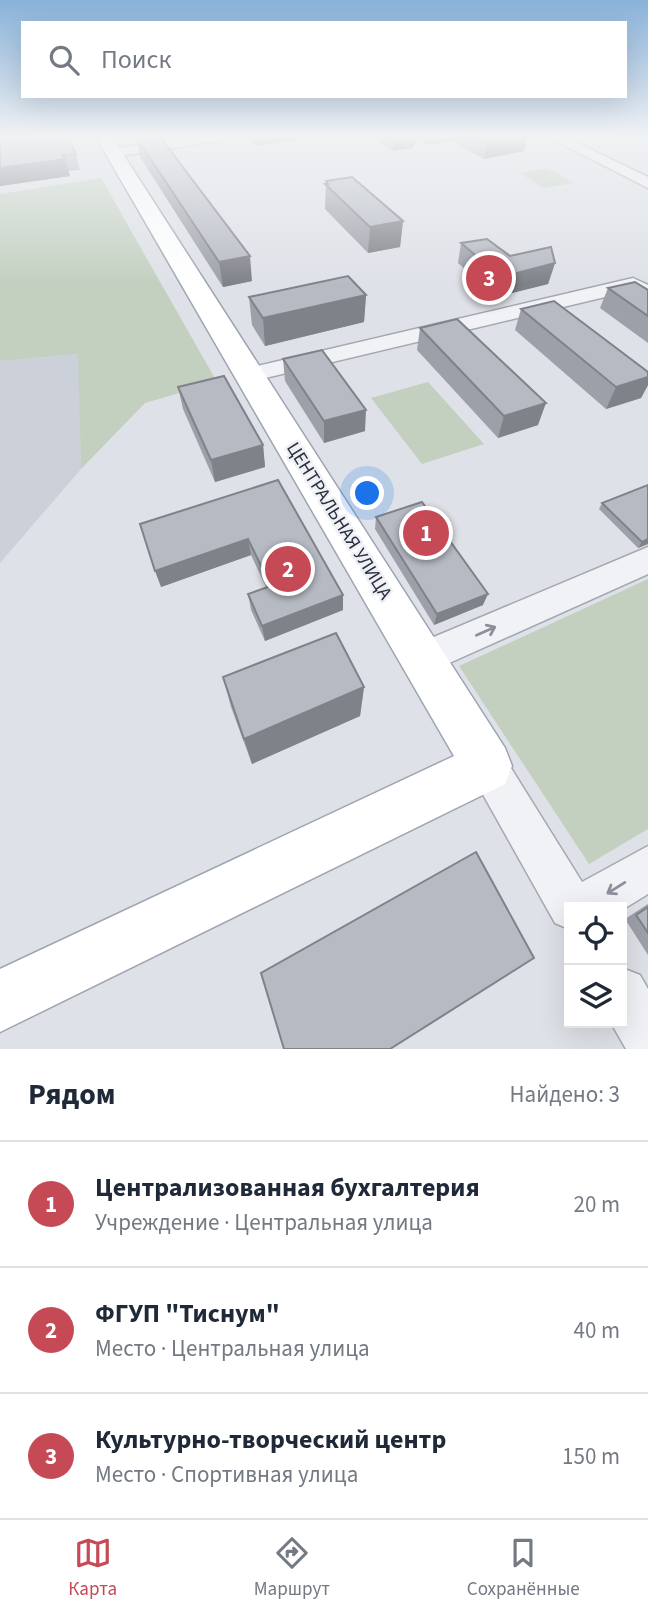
<!DOCTYPE html>
<html lang="ru">
<head>
<meta charset="utf-8">
<style>
  :root { --surface:#fff; --page:#f2f2f3; --text:#1f2937; --muted:#747a83; --line:#e0e1e3; --accent:#c64956 }
  body { margin:0; font-family:"Source Sans 3",sans-serif; background:var(--page); color:var(--text) }
  .controls { position:absolute; right:21px; bottom:21px; display:grid; overflow:hidden; border-radius:0px; box-shadow:0 7px 28px #0002 }
  .controls button { width:63px; height:63px; display:grid; place-items:center; padding:0; border:0; border-bottom:2px solid var(--line); background:var(--surface); color:var(--text); font:35px sans-serif }
  .you { position:absolute; left:368px; top:494px; width:24px; height:24px; margin:-18px; border:5px solid #fff; border-radius:50%; background:#1a73e8; box-shadow:0 0 0 10px #1a73e833 }
  .badge { display:grid; place-items:center; width:46px; height:46px; border-radius:50%; background:var(--accent); color:#fff; font-size:23px; font-weight:700 }
  .pin { position:absolute; translate:-50% -50%; border:4px solid #fff; box-shadow:0 2px 7px #0006 }
  .list { margin:0; padding:0; list-style:none }
  h2 { display:flex; justify-content:space-between; align-items:center; height:91px; margin:0; padding:0 28px; font-size:30px }
  h2 small { font-size:23px; font-weight:400; color:var(--muted) }
  .list li { display:grid; grid-template-columns:46px 1fr auto; gap:21px; align-items:center; box-sizing:border-box; height:126px; padding:0 28px; border-top:2px solid var(--line) }
  .list b { display:block; font-size:26px; white-space:nowrap }
  .list p { margin:0; font-size:23px; white-space:nowrap; color:var(--muted) }
  .list em { font-size:23px; font-style:normal; color:var(--muted) }
  .icon { flex:none; width:38px; height:38px; fill:none; stroke:currentColor; stroke-width:2; stroke-linecap:round; stroke-linejoin:round }
  .map { position:relative; flex:none; width:648px; height:1049px; overflow:hidden }
  .search { position:absolute; background:var(--surface); box-shadow:0 7px 28px #0002; left:21px; right:21px; top:21px; height:77px; display:flex; align-items:center; gap:18px; box-sizing:border-box; padding:0 24px; border-radius:0px; color:var(--muted); font-size:26px }
  .sheet { height:469px; background:var(--surface) }
  nav { display:flex; justify-content:space-around; align-items:center; box-sizing:border-box; height:98px; border-top:2px solid var(--line); background:var(--surface); font-size:19px; color:var(--muted) }
  nav a { display:grid; justify-items:center; gap:4px }
  nav .on { color:var(--accent) }
  .map>svg:first-child { display:block }
  .built { fill:#ccd0d9 }
  .green { fill:#c3d0c0 }
  .lines { fill:none; stroke-linecap:round; stroke-linejoin:round }
  .minor-casing { stroke:#a4a8b1; stroke-width:3 }
  .major-casing { stroke:#9ea5b2; stroke-width:3 }
  .minor { fill:#f1f2f6; fill-rule:evenodd }
  .major { fill:#fff; fill-rule:evenodd }
  .wall { fill:#9da0a8 }
  .shaded-wall { fill:#7f8288 }
  .building { fill:#b6bac3; stroke:#7f8288; stroke-width:2 }
  .oneway { stroke:#8c909a }
  .labels { text-anchor:middle; dominant-baseline:central; stroke-width:5; stroke-linejoin:round; paint-order:stroke }
  .street-label { font-size:19px; fill:#282f3d; stroke:#eef0f5 }
</style>
</head>
<body>
<div class="map">
<svg width="648" height="1049" viewBox="0 0 648 1049">
  <rect width="100%" height="100%" fill="#dee1e7"/>
  <!-- built -->
  <path class="built" d="M 79,354 L 81,469 L 0,563 L 0,361 Z"/>
  <!-- green -->
  <path class="green" d="M 548,168 L 573,183 L 544,188 L 520,173 Z
    M 101,178 L 217,382 L 145,403 L 81,469 L 78,354 L 0,361 L 0,194 Z
    M 428,382 L 484,444 L 422,464 L 371,398 Z
    M 648,579 L 648,829 L 589,864 L 459,666 Z"/>
  <g class="lines">
    <!-- minor casing -->
    <g class="minor-casing">
      <path id="minor" d="M 189,137 L 224,137 L 218,141 L 113,157 L 106,153 L 113,149 Z
        M 548,137 L 565,137 L 648,177 L 648,188 Z
        M 633,278 L 648,285 L 648,299 L 630,291 L 249,382 L 241,380 L 237,375 L 241,370 L 249,368 Z
        M 648,547 L 648,574 L 436,669 L 423,674 L 410,669 L 405,658 L 410,647 Z
        M 487,746 L 501,752 L 582,882 L 648,846 L 648,894 L 622,910 L 622,907 L 569,907 L 569,929 L 555,923 L 467,766 L 473,752 Z
        M 622,968 L 640,975 L 648,989 L 648,1049 L 626,1049 L 611,1023 L 622,1023 Z"/>
    </g>
    <!-- major casing -->
    <g class="major-casing">
      <path id="major" d="M 96,137 L 112,137 L 505,748 L 512,766 L 505,784 L 0,1032 L 0,969 L 454,756 Z"/>
    </g>
    <!-- minor -->
    <use href="#minor" class="minor"/>
    <!-- major -->
    <use href="#major" class="major"/>
  </g>
  <!-- wall -->
  <path class="wall" d="M 0,137 L 76,154 L 80,170 L 68,171 L 70,176 L 0,186 Z
    M 136,137 L 252,281 L 223,287 L 140,157 Z
    M 248,137 L 314,137 L 256,146 Z
    M 372,137 L 527,137 L 524,151 L 484,159 L 451,141 L 427,145 L 418,139 L 412,148 L 393,151 Z
    M 326,181 L 403,221 L 400,247 L 368,253 L 325,209 Z
    M 461,243 L 510,256 L 555,263 L 548,284 L 496,297 L 458,263 Z
    M 608,288 L 648,290 L 648,343 L 600,308 Z
    M 366,295 L 364,322 L 265,346 L 252,325 L 249,297 Z
    M 521,309 L 648,372 L 648,385 L 641,398 L 606,409 L 515,330 Z
    M 420,328 L 538,425 L 498,438 L 417,350 Z
    M 283,359 L 365,431 L 324,443 L 285,381 Z
    M 178,387 L 263,445 L 265,467 L 215,482 L 183,409 Z
    M 278,480 L 343,610 L 265,641 L 251,610 L 248,594 L 266,587 L 251,555 L 161,587 Z
    M 648,485 L 648,544 L 638,548 L 599,509 L 602,503 Z
    M 376,517 L 483,605 L 434,625 L 375,529 Z
    M 223,677 L 364,687 L 360,716 L 252,764 L 231,707 Z
    M 648,904 L 648,955 L 625,919 Z"/>
  <!-- shaded-wall -->
  <path class="shaded-wall" d="M 256,137 L 314,137 L 256,146 Z
    M 394,137 L 418,137 L 412,148 L 393,151 Z
    M 428,137 L 451,137 L 451,141 L 427,145 Z
    M 488,137 L 527,137 L 524,151 L 484,159 Z
    M 65,159 L 70,176 L 0,186 L 0,168 Z
    M 403,221 L 400,247 L 368,253 L 370,227 Z
    M 250,256 L 252,281 L 223,287 L 219,262 Z
    M 555,263 L 548,284 L 496,297 L 501,277 Z
    M 366,295 L 364,322 L 265,346 L 263,318 Z
    M 648,377 L 648,385 L 641,398 L 606,409 L 616,387 Z
    M 546,403 L 538,425 L 498,438 L 504,416 Z
    M 366,410 L 365,431 L 324,443 L 324,421 Z
    M 263,445 L 265,467 L 215,482 L 211,460 Z
    M 248,539 L 251,555 L 161,587 L 155,571 Z
    M 648,539 L 648,544 L 638,548 L 642,542 Z
    M 488,594 L 483,605 L 434,625 L 437,614 Z
    M 343,595 L 343,610 L 265,641 L 262,626 Z
    M 364,687 L 360,716 L 252,764 L 244,739 Z"/>
  <!-- building -->
  <path class="building" d="M 0,137 L 67,137 L 76,154 L 63,155 L 65,159 L 0,168 Z
    M 136,137 L 160,137 L 250,256 L 219,262 Z
    M 352,177 L 403,221 L 370,227 L 325,184 L 328,184 L 326,181 Z
    M 487,239 L 510,256 L 551,247 L 555,263 L 501,277 L 461,243 Z
    M 348,276 L 366,295 L 263,318 L 249,297 Z
    M 635,282 L 648,290 L 648,316 L 608,288 Z
    M 554,301 L 648,372 L 648,377 L 616,387 L 521,309 Z
    M 457,319 L 546,403 L 504,416 L 420,328 Z
    M 322,350 L 366,410 L 324,421 L 283,359 Z
    M 224,376 L 263,445 L 211,460 L 178,387 Z
    M 278,480 L 343,595 L 262,626 L 248,594 L 271,586 L 248,539 L 155,571 L 140,524 Z
    M 648,485 L 648,539 L 642,542 L 602,503 Z
    M 422,502 L 488,594 L 437,614 L 376,517 Z
    M 336,633 L 364,687 L 244,739 L 223,677 Z
    M 476,852 L 534,958 L 390,1049 L 284,1049 L 261,973 Z
    M 648,907 L 648,933 L 636,915 Z"/>
  <!-- one-way arrows -->
  <defs><path id="oneway-shaft" d="M-6 0H5M1.5-3L5.5 0L1.5 3" fill="none" stroke-width="1.6" stroke-linecap="round" stroke-linejoin="round" transform="scale(1.75)"/></defs>
  <g class="oneway">
    <use href="#oneway-shaft" transform="translate(486 631) rotate(-24)"/>
    <use href="#oneway-shaft" transform="translate(616 888) rotate(148)"/>
  </g>
  <!-- sky -->
  <linearGradient id="sky" x2="0" y2="1"><stop stop-color="#89b2da"/><stop offset="0.48" stop-color="#f0f2f4"/><stop offset="1" stop-color="#f0f2f4" stop-opacity="0"/></linearGradient>
  <rect width="648" height="284" fill="url(#sky)"/>
  <g class="labels">
    <!-- street labels -->
    <g class="street-label">
      <text transform="translate(339 521) rotate(58)">ЦЕНТРАЛЬНАЯ УЛИЦА</text>
    </g>
  </g>
</svg>
<div class="controls">
<button><svg class="icon" aria-label="locate" viewBox="0 0 24 24"><circle cx="12" cy="12" r="6"/><path d="M12 2v4M12 18v4M2 12h4M18 12h4"/></svg></button>
<button><svg class="icon" aria-label="layers" viewBox="0 0 24 24"><path d="M12 4l9 5-9 5-9-5zM3 14l9 5 9-5"/></svg></button>
</div>
<div class="you"></div>
<div class="pin badge" style="left:426px;top:533px">1</div>
<div class="pin badge" style="left:288px;top:569px">2</div>
<div class="pin badge" style="left:489px;top:278px">3</div>
<div class="search"><svg class="icon" aria-label="search" viewBox="0 0 24 24"><circle cx="10" cy="10" r="6"/><path d="M15 15l6 6"/></svg>Поиск</div>
</div>
<section class="sheet">
<h2>Рядом<small>Найдено: 3</small></h2>
<ul class="list">
<li><span class="badge">1</span><div><b>Централизованная бухгалтерия</b><p>Учреждение · Центральная улица</p></div><em>20 m</em></li>
<li><span class="badge">2</span><div><b>ФГУП &quot;Тиснум&quot;</b><p>Место · Центральная улица</p></div><em>40 m</em></li>
<li><span class="badge">3</span><div><b>Культурно-творческий центр</b><p>Место · Спортивная улица</p></div><em>150 m</em></li>
</ul>
</section>
<nav>
<a class="on"><svg class="icon" aria-label="map" viewBox="0 0 24 24"><path d="M3 6l6-2 6 2 6-2v14l-6 2-6-2-6 2zM9 4v14M15 6v14"/></svg>Карта</a>
<a><svg class="icon" aria-label="directions" viewBox="0 0 24 24"><path d="M12 3l9 9-9 9-9-9zM9 14v-3h6M13 9l2 2-2 2"/></svg>Маршрут</a>
<a><svg class="icon" aria-label="saved" viewBox="0 0 24 24"><path d="M7 4h10v16l-5-4-5 4z"/></svg>Сохранённые</a>
</nav>
</body>
</html>
